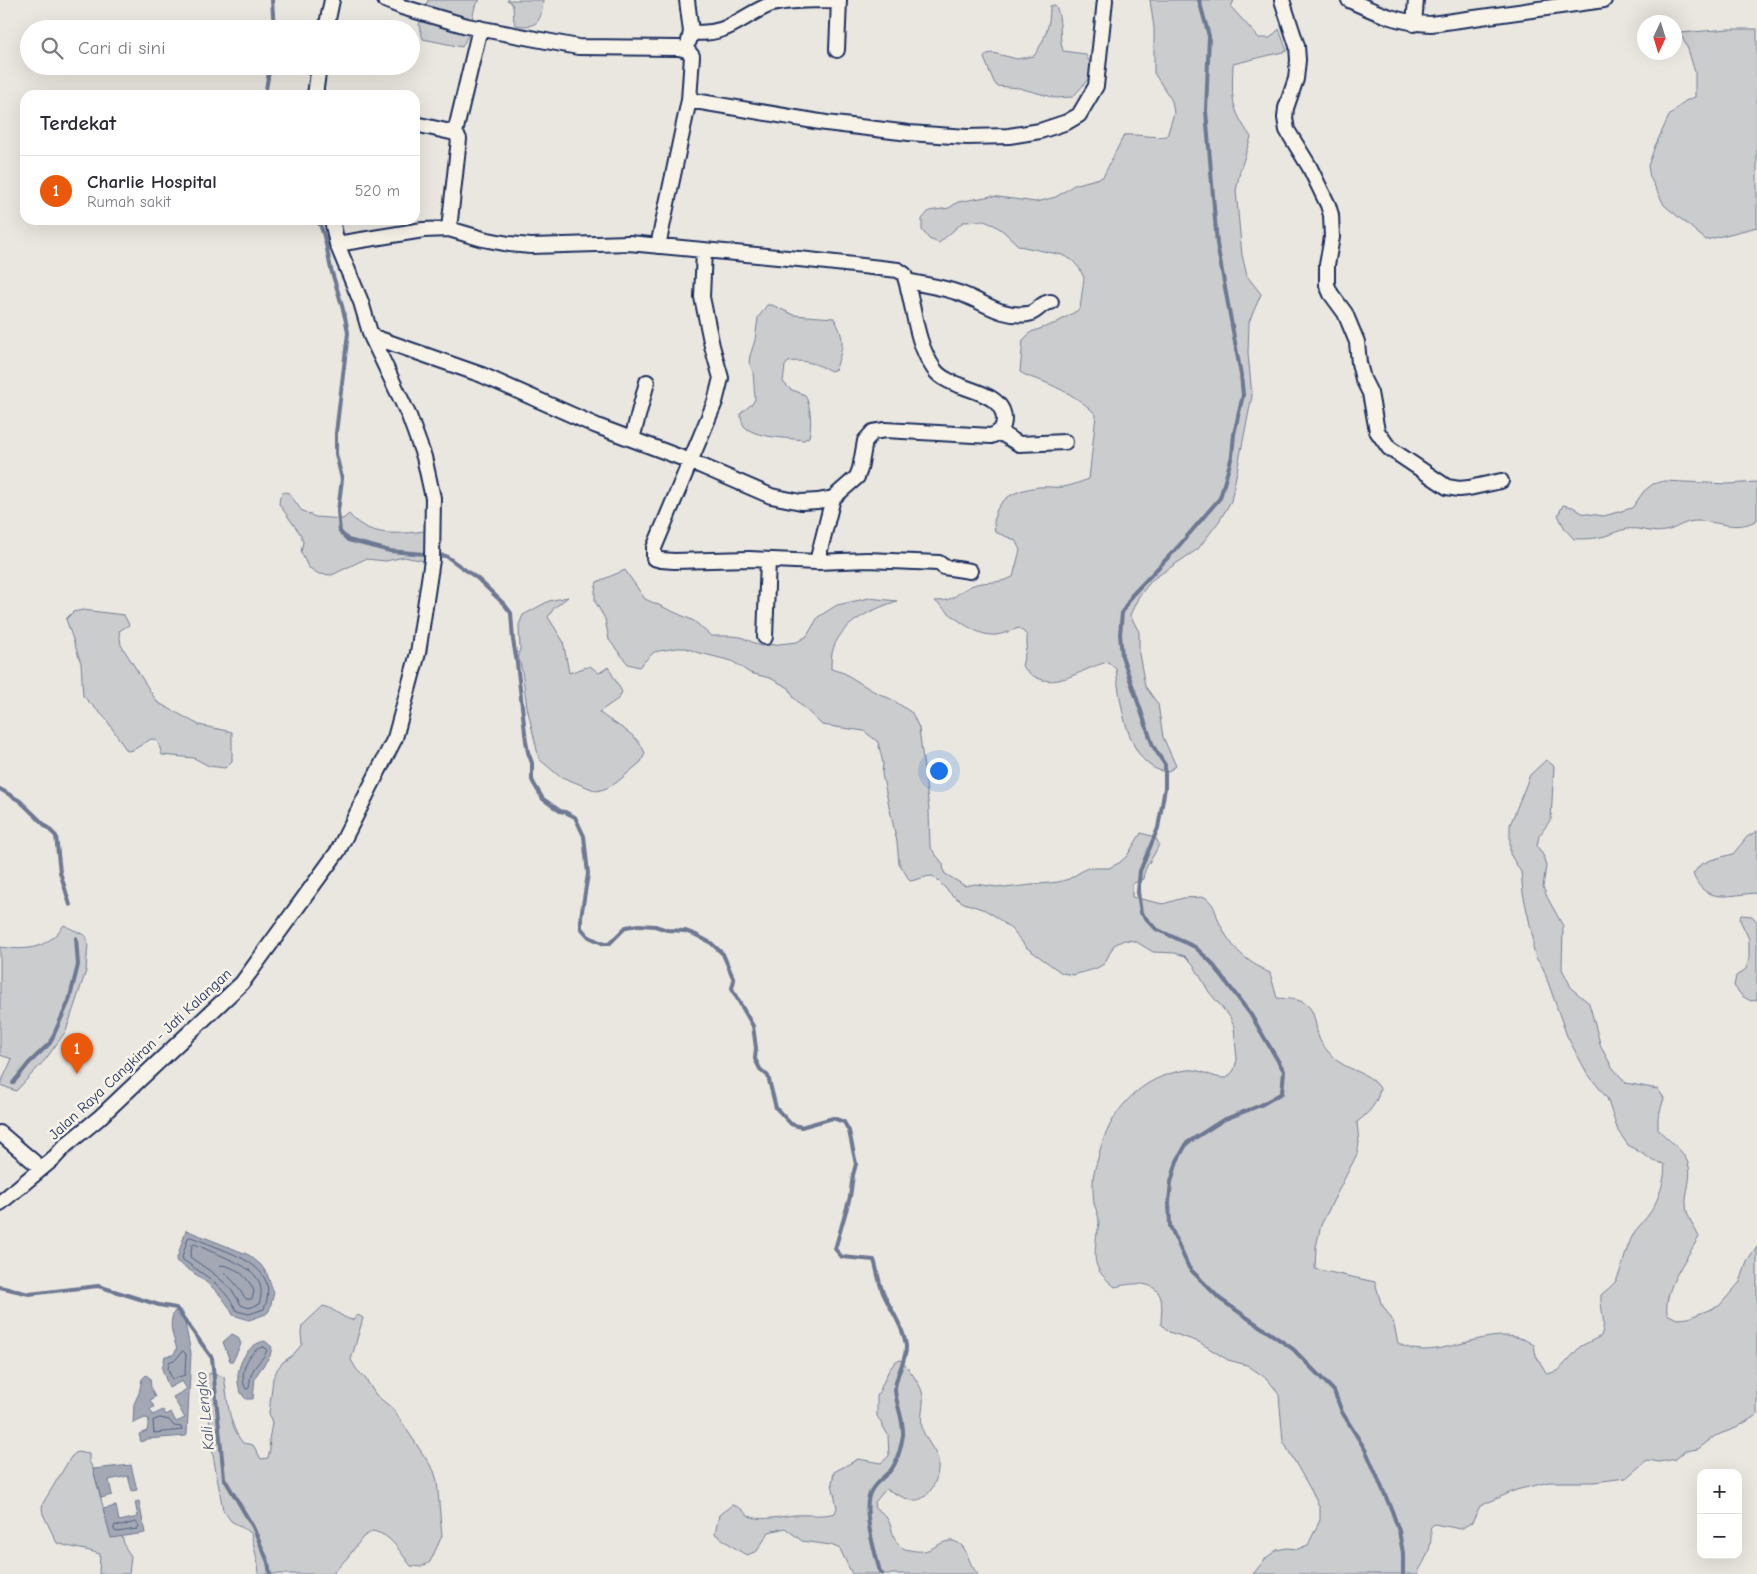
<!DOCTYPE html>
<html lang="id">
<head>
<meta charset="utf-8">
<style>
  :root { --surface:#fff; --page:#f2f2f3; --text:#2b2b33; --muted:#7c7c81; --line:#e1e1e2; --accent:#ea580c }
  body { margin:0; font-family:"Comic Neue",sans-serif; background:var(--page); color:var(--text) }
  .controls { position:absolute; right:15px; bottom:15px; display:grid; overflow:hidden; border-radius:10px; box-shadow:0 5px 20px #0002 }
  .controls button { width:45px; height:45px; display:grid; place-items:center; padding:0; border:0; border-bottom:1px solid var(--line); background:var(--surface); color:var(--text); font:25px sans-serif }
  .compass { position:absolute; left:1637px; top:15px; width:45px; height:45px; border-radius:50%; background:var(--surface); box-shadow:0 5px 20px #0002; rotate:184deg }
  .you { position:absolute; left:938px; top:770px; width:18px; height:18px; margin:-12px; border:4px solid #fff; border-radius:50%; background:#1a73e8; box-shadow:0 0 0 8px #1a73e833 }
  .badge { display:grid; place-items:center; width:32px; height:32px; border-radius:50%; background:var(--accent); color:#fff; font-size:16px; font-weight:700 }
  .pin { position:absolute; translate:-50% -41px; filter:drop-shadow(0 1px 2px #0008) }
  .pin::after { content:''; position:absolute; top:26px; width:18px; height:15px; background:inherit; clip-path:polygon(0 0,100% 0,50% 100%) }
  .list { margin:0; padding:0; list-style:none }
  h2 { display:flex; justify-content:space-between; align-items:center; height:65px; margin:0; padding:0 20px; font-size:21px }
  h2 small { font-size:16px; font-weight:400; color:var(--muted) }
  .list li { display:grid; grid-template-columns:32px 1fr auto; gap:15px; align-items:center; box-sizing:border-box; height:70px; padding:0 20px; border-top:1px solid var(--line) }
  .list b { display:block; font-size:19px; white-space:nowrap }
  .list p { margin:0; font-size:16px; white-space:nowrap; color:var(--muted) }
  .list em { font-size:16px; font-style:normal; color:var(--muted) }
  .icon { flex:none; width:28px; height:28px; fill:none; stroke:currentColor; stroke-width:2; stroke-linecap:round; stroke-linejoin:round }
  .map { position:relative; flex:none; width:1757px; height:1574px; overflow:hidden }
  .search { position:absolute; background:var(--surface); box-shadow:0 5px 20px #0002; left:20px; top:20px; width:400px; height:55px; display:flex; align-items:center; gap:12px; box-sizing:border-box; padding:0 18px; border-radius:28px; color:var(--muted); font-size:19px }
  .panel { position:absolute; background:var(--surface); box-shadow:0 5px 20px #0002; left:20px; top:90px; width:400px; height:135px; border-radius:15px }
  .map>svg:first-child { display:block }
  .green { fill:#cbcccd; stroke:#737e96 }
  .water { fill:#a3a8b4; stroke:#6d7892 }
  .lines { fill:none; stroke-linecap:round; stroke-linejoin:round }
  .shore { stroke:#515f80; stroke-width:1 }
  .stream { stroke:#6d7892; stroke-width:4 }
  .minor-casing { stroke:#1b2f5e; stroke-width:18 }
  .minor { stroke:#f7f3e8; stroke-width:14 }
  .labels { text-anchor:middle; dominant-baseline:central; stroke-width:5; stroke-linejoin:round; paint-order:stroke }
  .street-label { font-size:15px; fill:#1b2f5e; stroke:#f7f3e8 }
  .water-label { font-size:16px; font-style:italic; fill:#445378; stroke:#f7f3e8 }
</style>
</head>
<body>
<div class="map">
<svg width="1757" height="1574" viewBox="0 0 1757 1574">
  <rect width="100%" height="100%" fill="#eae7e0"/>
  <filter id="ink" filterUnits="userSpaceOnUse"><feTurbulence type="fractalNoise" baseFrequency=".02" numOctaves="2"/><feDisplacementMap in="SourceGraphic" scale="10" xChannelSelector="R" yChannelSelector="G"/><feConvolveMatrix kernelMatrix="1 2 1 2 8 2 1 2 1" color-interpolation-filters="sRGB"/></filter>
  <g filter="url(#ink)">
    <!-- green -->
    <path class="green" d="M 428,0 L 480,0 L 475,6 L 469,33 L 462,47 L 423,39 L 419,25 Z
      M 507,0 L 543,0 C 541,20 539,29 516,25 C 510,16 518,5 507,0 Z
      M 1150,0 L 1234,0 L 1231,7 L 1259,38 L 1270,38 L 1279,29 L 1287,51 L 1233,64 C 1232,99 1230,107 1251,137 L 1240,171 L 1236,191 L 1242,255 L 1247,276 L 1261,294 L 1249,322 L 1248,353 L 1252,396 L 1231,501 L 1220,520 L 1198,549 L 1153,579 L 1139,596 L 1130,615 L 1139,632 L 1139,654 L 1145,686 L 1158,704 L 1163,737 L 1176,766 L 1167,772 C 1127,768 1120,701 1116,669 L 1108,662 C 1077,669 1050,698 1022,666 L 1027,645 L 1027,635 L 1019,628 C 1012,630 1004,634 996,635 C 975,637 950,614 935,601 C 956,601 954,594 971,586 C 984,580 997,585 1013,577 L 1020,550 L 1015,540 L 995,532 C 989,502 1013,490 1039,487 C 1047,486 1055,488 1063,487 C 1071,486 1080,482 1089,479 L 1096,415 C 1082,399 1061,389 1042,381 C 1033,378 1028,377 1020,372 L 1023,340 L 1031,332 L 1056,323 L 1080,309 L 1084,278 L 1080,269 L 1072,260 L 1062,255 L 1019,246 L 1003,231 L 994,225 L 984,221 L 963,222 L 939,243 L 929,239 L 922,230 L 922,219 L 929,211 L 949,208 L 958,202 L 991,196 L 1036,202 L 1056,197 L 1074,185 L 1103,177 L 1124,135 C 1138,134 1152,138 1167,136 L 1174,113 L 1172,101 L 1154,73 L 1154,28 Z
      M 1055,5 C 1063,19 1058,35 1063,51 L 1085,54 C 1099,73 1085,82 1073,97 L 1056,98 L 1019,88 L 997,86 L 994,82 L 984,58 L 987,54 L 993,53 L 1017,59 L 1034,56 C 1045,39 1050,27 1050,6 Z
      M 1729,29 L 1757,29 L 1757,227 L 1706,240 L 1664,205 L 1650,177 L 1648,166 L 1655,146 L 1669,116 L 1685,101 L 1695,97 L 1695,72 L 1688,49 L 1680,33 Z
      M 767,305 L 772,305 L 794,315 L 834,318 C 846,341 843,345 836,369 L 831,371 C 817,364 804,359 788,362 L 785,366 L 783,382 L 790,389 L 805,395 C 811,407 812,423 809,437 L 804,440 C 789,438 754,438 744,426 C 742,423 741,417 740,414 L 753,403 L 755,399 L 753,372 L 749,362 L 750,356 L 755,340 L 758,318 Z
      M 1663,481 L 1729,484 L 1757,482 L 1757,520 C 1737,532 1719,521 1697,521 C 1683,521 1677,529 1665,531 C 1651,534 1640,527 1627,529 C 1619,530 1612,534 1605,536 C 1595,539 1584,539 1574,539 L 1565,529 L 1558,515 L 1563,505 L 1573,507 L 1582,513 L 1604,516 L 1632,508 L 1644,491 L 1653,484 Z
      M 284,492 L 289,493 L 301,510 L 315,517 L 343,519 L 349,514 C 371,541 409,533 439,529 L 435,563 L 404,557 L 386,561 L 365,559 L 332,575 L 319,574 L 308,567 L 301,552 L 303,542 L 301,535 L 279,504 L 280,496 Z
      M 625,570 L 645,599 L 694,621 L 711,636 L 731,636 L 741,637 L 761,646 L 797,642 L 807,636 L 818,617 L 837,605 L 869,598 L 897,601 C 871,610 839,623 832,653 C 831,658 831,664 831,669 L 844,673 L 873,691 L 893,700 L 912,713 L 919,728 L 929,809 L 930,847 L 943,864 L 944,873 L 965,886 L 975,884 L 1005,888 L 1058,882 L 1069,879 L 1087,868 L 1109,868 L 1119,863 L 1127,856 L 1141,833 L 1155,837 L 1159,844 C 1155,856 1144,866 1143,879 L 1132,884 L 1132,897 L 1163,904 L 1183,898 L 1205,897 C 1217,907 1214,911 1220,924 C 1232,949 1246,961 1270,973 L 1277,998 C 1286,999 1300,998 1307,1005 C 1316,1012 1315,1028 1319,1038 C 1321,1044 1328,1051 1332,1056 C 1347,1072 1368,1070 1380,1088 C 1378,1103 1369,1113 1357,1122 L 1359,1143 L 1357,1154 L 1321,1225 L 1316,1247 L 1315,1269 L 1375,1282 L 1381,1303 L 1393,1321 L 1398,1343 C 1436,1368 1494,1316 1534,1345 L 1536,1356 L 1547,1374 L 1558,1371 L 1581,1346 L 1601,1336 C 1607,1322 1600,1311 1601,1295 C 1606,1290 1614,1285 1617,1279 C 1623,1266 1625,1252 1631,1239 C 1635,1229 1643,1223 1649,1214 C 1657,1204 1667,1177 1664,1164 L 1654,1161 L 1628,1145 L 1618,1131 L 1607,1098 L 1587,1073 L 1567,1036 L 1543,968 L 1536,958 L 1533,948 L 1533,938 L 1523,893 L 1521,872 L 1510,854 L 1510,825 L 1530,775 L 1546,760 L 1554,766 L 1551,819 L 1539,836 L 1537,846 L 1543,855 L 1546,866 L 1543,887 L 1547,897 L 1563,926 L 1562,969 L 1572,989 L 1589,1003 L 1601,1047 L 1612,1067 L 1626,1083 L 1658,1089 L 1664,1098 L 1658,1118 L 1658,1129 C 1668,1141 1682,1148 1688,1163 C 1693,1177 1685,1192 1686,1205 C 1686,1215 1695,1228 1699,1237 C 1686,1260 1664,1287 1667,1314 L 1677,1319 L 1688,1318 L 1719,1306 L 1740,1282 L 1747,1262 L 1757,1247 L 1757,1415 L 1736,1428 L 1715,1436 L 1698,1449 L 1685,1451 L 1676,1459 L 1659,1462 L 1647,1460 L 1626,1478 L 1594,1482 L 1549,1482 L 1516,1490 L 1480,1506 L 1472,1522 L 1461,1529 L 1434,1524 L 1430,1528 C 1434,1546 1426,1558 1417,1574 L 1253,1574 L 1267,1557 L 1277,1550 L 1287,1548 L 1298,1549 L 1308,1545 L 1320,1520 L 1320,1509 L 1316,1499 L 1283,1441 L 1279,1395 L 1273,1386 L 1266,1378 L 1247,1365 L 1228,1360 L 1199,1342 L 1169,1332 L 1161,1324 C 1161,1315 1164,1300 1158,1292 C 1149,1280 1127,1284 1115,1287 C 1097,1272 1093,1266 1096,1241 C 1096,1235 1099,1228 1099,1222 C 1099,1216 1096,1209 1094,1204 C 1093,1196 1093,1188 1093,1181 C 1093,1173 1096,1165 1098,1158 C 1108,1113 1139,1076 1187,1070 C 1201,1068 1212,1079 1227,1078 L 1234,1070 L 1237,1060 L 1234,1027 L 1230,1017 L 1209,992 L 1193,964 L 1185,956 L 1175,953 L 1153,952 L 1135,941 L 1124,940 L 1114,945 L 1104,964 L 1095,969 L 1073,975 L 1062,973 L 1027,948 L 1012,930 L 995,916 L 985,910 L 964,903 L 953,896 L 933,876 C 925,876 918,880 910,881 L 899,863 L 897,842 L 882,774 L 883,763 L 878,742 L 864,731 L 822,725 L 794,698 L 789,688 L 770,678 L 750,673 L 732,661 L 696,652 L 686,648 L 676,648 L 654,652 L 639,667 L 628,664 L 609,640 L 605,619 L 595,601 L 595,591 L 597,582 Z
      M 568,597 L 554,608 L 548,617 L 563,641 L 569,673 L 590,666 L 599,673 L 608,667 L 622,692 L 618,699 L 599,712 C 615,726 637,732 645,753 L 641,762 L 616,783 L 607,788 L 597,791 L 559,776 L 539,759 L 527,707 L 522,671 L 518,655 L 520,649 L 519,625 L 523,615 L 549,601 Z
      M 83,610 L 124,615 L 129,625 L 119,631 L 121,645 L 157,702 L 199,725 L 232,732 L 232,761 L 225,768 L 209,766 L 194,758 L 162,755 L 159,745 L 156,740 L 151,739 L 133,750 L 127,751 L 106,719 L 83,696 L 81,663 L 66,619 L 73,612 Z
      M 1757,831 L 1757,893 C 1731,894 1705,906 1693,874 L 1700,865 L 1711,860 L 1733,854 L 1747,837 Z
      M 1741,915 L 1752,916 L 1757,922 L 1757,1000 L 1751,1001 L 1742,996 L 1734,986 L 1736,976 L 1746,969 L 1749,959 L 1749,939 L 1740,920 Z
      M 64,925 L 86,936 L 88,943 L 86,971 L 66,1031 L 45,1060 L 16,1091 L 0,1085 L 12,1059 L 0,1055 L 0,947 C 29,951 46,949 64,925 Z
      M 323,1306 C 334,1308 340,1317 352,1320 L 358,1315 L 363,1318 L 351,1360 L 357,1370 L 365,1378 L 376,1395 L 393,1409 L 434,1471 L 437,1481 L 442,1536 L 430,1562 L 421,1567 L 411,1566 C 399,1551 392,1535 373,1531 L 363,1537 L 348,1557 L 334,1572 L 334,1574 L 259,1574 L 258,1564 L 251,1533 L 231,1521 L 223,1510 L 213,1455 L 209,1417 L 203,1385 L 204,1381 L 210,1373 L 224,1377 C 228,1399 228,1425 243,1443 L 253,1445 L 261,1459 L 268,1458 L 270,1449 L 269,1440 L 272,1423 L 269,1413 L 273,1378 L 278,1368 L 283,1362 L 293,1355 L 302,1344 L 301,1333 L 302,1326 Z
      M 901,1360 C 908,1368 922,1385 923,1396 C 924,1406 920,1417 922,1427 C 924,1439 937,1451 938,1461 C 940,1477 930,1503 911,1500 C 902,1498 893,1492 886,1489 L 875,1502 L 874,1507 C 880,1511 885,1514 888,1520 C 894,1530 892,1544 905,1549 C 909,1550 920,1552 924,1551 C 937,1549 949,1532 963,1547 C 969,1555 969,1565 978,1574 L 852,1574 L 840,1549 L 831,1545 L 802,1541 L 785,1528 L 769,1532 L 757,1551 L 747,1555 C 736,1550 726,1541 715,1534 L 719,1515 L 732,1505 C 745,1508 744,1515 752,1517 C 765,1521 781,1516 795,1515 C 809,1514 821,1517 835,1513 L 837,1508 L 832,1483 L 834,1472 L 858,1459 L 881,1463 L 889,1456 L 888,1435 L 877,1416 L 877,1396 L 889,1370 L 896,1361 Z
      M 77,1452 L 89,1454 L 89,1461 L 93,1469 L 111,1537 L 122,1536 L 125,1547 L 131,1556 L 129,1574 L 99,1574 L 100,1554 C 86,1549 71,1548 57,1543 L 43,1514 L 42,1508 L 43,1503 L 71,1457 Z"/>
    <!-- water -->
    <path class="water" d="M 186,1230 L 249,1255 L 261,1265 L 267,1274 L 274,1293 L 269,1311 L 266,1314 L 249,1320 L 233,1315 C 221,1289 198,1276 176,1261 Z
      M 181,1310 L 183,1313 L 191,1353 L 187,1434 L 186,1436 L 147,1439 L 141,1442 L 139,1434 L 147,1431 L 149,1419 L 145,1418 L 133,1423 L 134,1404 L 139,1393 L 142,1379 L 146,1375 L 150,1378 L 151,1388 L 155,1397 L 150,1400 L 154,1407 L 150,1409 L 153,1415 L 163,1410 L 166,1415 L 171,1412 L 176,1422 L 185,1418 L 173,1397 L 187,1389 L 182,1381 L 169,1388 L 162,1369 L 165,1356 L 173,1355 L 177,1349 C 173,1336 168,1325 174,1312 Z
      M 232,1334 L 238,1337 L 241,1344 L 233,1361 L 230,1361 L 223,1342 Z
      M 265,1341 L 272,1347 L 270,1356 L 255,1377 L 253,1399 L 246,1399 C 228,1383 242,1344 265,1341 Z
      M 131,1465 L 137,1490 L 132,1491 L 128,1476 L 109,1480 L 112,1495 L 101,1498 L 93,1469 Z
      M 139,1501 L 145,1533 L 111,1538 L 103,1509 L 116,1506 L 119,1521 L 138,1517 L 135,1502 Z"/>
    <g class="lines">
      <!-- shore -->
      <path class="shore" d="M 191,1237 C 202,1241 213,1246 224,1250 C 251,1261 278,1275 264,1309 L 249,1314 L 237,1311 C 222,1284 207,1277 183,1260 L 182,1257 L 188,1238 Z
        M 194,1244 C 203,1247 211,1252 220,1255 C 242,1265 269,1274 259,1304 L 249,1308 L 241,1305 C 230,1282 209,1271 190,1257 L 192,1246 Z
        M 220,1265 C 236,1266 248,1277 254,1291 L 252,1299 L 246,1299 L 234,1282 L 220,1268 Z
        M 264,1347 L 267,1350 C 264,1359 254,1365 251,1375 C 250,1379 250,1383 249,1388 L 246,1389 C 238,1376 248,1348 264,1347 Z
        M 183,1351 L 186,1354 L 185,1375 L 172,1379 L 168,1369 L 169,1362 L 176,1359 Z
        M 160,1418 L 169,1420 L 174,1426 L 181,1427 L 182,1430 L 154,1433 L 153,1421 Z
        M 136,1522 L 139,1526 L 137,1529 L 117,1532 L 114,1530 L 114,1527 L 115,1525 L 121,1526 Z"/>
      <!-- stream -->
      <path class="stream" d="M 272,0 L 274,29
        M 1199,0 L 1209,36 L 1206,111 L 1217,244 L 1241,375 L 1243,395 L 1234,434 L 1232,456 L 1220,498 L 1177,548 L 1132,595 L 1122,613 L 1120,634 L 1122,656 L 1153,746 L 1165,765 L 1165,788 L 1158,828 L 1140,871 L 1138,892 L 1141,913 L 1156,929 L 1195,947 L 1211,962 L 1251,1015 L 1284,1071 L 1282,1093 L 1261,1105 L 1223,1120 L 1187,1143 L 1177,1161 L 1171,1182 L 1169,1202 L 1170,1226 L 1189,1268 L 1220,1299 L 1293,1349 L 1334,1391 L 1342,1412 L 1366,1451 L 1392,1511 L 1399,1531 L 1403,1553 L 1403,1574
        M 265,95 L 270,66
        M 318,220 C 326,235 327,252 331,269 C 337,290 345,311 348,333 L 336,433 L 336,454 L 342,479 L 338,511 L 340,532 L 348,540 L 390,551 L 446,556 L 478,579 L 504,604 L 511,613 L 513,640 L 517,663 L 526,741 L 528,752 L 532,763 L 532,780 L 534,784 L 543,799 L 560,811 L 565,812 L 575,817 L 584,836 L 588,874 L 581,917 L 581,928 L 589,937 L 604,944 L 609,944 L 626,927 L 639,925 L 655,926 L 667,930 L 685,931 L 696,935 L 711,943 L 723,954 L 734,980 L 732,988 L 734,993 L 753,1026 L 756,1048 L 755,1059 L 760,1069 L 768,1076 L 776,1108 L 791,1124 L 801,1127 L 833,1118 L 844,1122 L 849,1131 L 856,1164 L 853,1175 L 850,1197 L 835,1249 L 842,1257 L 874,1260 C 878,1272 879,1286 885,1297 C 892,1311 904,1329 906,1346 C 907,1361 895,1374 895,1390 C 896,1405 904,1419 903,1435 C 901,1447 898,1462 890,1471 C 883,1478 874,1483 870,1493 C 862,1512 875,1552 880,1572 L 882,1574
        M 0,789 L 20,801 L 56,836 L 60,872 L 70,905
        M 13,1083 L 29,1063 L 50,1043 L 69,1001 L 78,965 L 76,938
        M 0,1287 L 29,1294 L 98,1286 L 159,1305 L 176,1308 L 212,1358 L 224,1478 L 253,1527 L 268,1562 L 270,1574"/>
      <!-- minor casing -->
      <g class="minor-casing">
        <path id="minor" d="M 385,0 L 402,7 L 467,26 L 578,47 L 679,48 L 687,50 L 692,56 L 689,100 L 826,123 L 909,133 L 967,137 L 1009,136 L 1040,131 L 1067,122 L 1079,115 L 1096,86 L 1105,0
          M 687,0 L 691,32 L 689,41
          M 1282,0 L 1297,46 L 1298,60 L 1296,79 L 1286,108 L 1285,118 L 1287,130 L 1309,166 L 1328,205 L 1331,215 L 1332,237 L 1327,265 L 1327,285 L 1331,294 L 1345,313 L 1357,342 L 1359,363 L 1363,379 L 1370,393 L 1377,431 L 1389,448 L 1447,487 L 1459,489 L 1469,488 L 1501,481
          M 1349,0 C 1377,13 1399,23 1431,24 L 1604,0
          M 1414,24 L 1416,0
          M 326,29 L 332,0
          M 691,32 C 729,37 741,15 772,4 C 789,0 816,0 834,0
          M 837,50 L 839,0
          M 315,95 L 319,66
          M 415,124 L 455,133 L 459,139 L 449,229
          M 455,133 L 480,28
          M 337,244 L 423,230 L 449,229 L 483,239 L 509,244 L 531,246 L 629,243 L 809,260 L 898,270 L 904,274 C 915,306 914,340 934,369 C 949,392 1003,387 1004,419 C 1004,429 999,433 991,436 L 885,430 L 873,432 L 865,441 L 860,469 L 857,477 L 833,498 L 818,501 L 801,502 L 771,496 L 690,461 L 597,426 L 482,375 L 371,336
          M 658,246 L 689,100
          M 704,250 L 702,297 L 712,346 L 721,378 L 715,402 L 654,548 L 654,558 L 661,560 L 674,561 L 749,559 L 817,562 L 867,560 L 939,563 L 944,567 L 970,571
          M 907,281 C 924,285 942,287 959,293 C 983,301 1001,318 1028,314 C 1038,312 1041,302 1051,302
          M 999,432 L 1019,444 L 1065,442
          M 632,439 L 647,382
          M 817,562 L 833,498
          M 765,637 L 768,560
          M 0,1133 L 41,1168
          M 0,1203 L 54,1158 L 66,1145 L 99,1118 L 242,983 L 338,851 L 395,738 L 418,653 L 432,560 L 433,498 L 424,457 L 409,416 L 371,336 L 361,302 L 337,244 L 332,220"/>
      </g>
      <!-- minor -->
      <use href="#minor" class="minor"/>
    </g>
  </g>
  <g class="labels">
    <!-- street labels -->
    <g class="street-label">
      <text transform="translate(140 1054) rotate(-43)">Jalan Raya Cangkiran - Jati Kalangan</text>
    </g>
    <!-- water labels -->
    <g class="water-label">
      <text transform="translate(205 1411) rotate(-96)">Kali Lengko</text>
    </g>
  </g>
</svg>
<div class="controls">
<button>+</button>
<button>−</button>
</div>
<svg class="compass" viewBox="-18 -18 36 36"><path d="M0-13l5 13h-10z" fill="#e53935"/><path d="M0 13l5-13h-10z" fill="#7c7c81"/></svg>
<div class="you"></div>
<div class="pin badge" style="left:77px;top:1074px">1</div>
<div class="search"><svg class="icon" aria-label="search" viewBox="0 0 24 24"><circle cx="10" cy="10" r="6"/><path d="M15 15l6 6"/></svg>Cari di sini</div>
<section class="panel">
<h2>Terdekat<small></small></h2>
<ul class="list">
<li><span class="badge">1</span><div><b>Charlie Hospital</b><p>Rumah sakit</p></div><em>520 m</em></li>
</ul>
</section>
</div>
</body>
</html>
